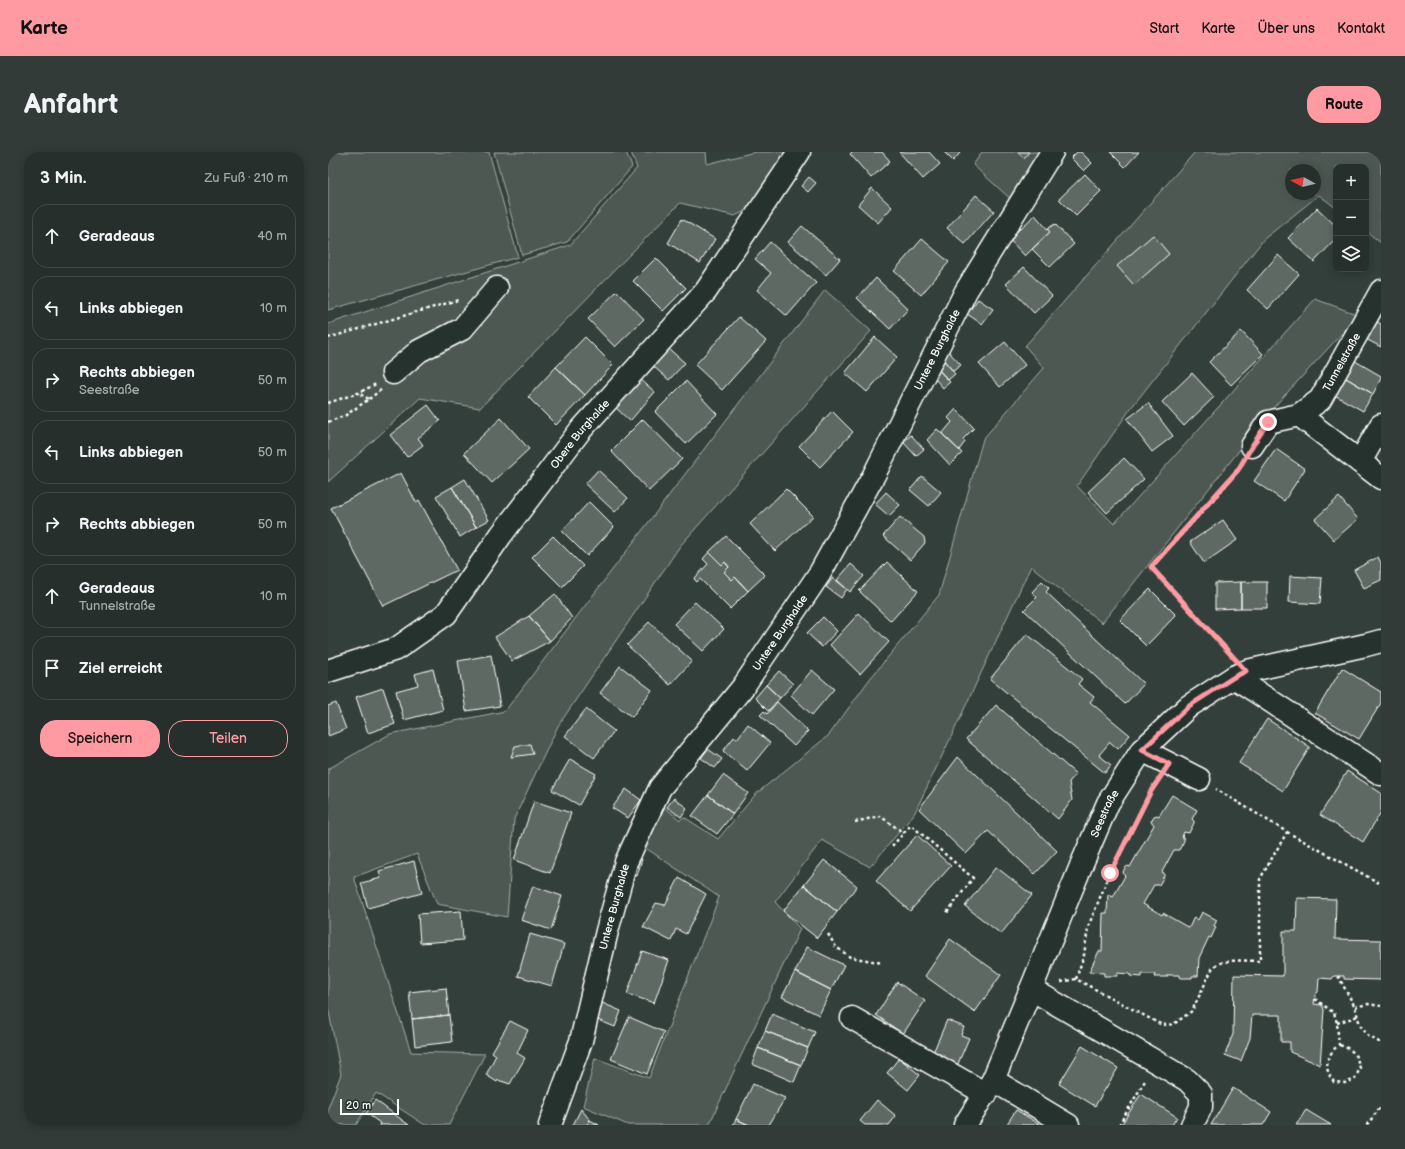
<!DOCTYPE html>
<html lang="de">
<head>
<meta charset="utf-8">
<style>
  :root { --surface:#262f2c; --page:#323b38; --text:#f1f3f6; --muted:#a4a9a9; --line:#424a48; --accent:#ff9aa2 }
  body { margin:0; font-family:"Balsamiq Sans",sans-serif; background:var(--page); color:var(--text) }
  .controls { position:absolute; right:12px; top:12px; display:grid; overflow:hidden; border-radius:8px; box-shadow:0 2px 10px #0003 }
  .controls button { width:36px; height:36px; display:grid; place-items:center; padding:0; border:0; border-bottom:1px solid var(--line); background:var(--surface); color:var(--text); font:20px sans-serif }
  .compass { position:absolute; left:957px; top:12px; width:36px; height:36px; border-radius:50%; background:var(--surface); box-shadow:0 2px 10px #0003; rotate:278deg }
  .scale { position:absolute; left:12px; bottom:10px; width:59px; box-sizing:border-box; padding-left:4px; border:2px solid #fff; border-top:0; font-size:11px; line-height:14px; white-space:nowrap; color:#fff; -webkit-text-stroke:3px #26332d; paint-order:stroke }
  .stop { position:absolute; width:12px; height:12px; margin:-9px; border:3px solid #ff9aa2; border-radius:50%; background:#fff }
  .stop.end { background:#ff9aa2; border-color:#fff; box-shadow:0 1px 4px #0008 }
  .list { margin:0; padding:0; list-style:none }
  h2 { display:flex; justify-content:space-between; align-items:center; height:52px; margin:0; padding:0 16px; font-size:17px }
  h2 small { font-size:13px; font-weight:400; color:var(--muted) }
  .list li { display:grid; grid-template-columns:26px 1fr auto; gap:12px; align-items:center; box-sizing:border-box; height:64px; margin:0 8px 8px; padding:0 8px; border:1px solid var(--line); border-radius:16px }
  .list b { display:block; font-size:15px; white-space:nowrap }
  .list p { margin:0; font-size:13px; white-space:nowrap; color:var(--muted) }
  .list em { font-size:13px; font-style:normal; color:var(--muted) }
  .actions { display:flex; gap:8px; padding:12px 16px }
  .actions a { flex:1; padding:9px 0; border:1px solid var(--accent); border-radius:16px; text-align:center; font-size:14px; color:var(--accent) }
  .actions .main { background:var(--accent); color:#111 }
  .icon { flex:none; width:22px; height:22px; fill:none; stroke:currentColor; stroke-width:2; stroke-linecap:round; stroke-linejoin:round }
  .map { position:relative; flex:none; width:1053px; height:973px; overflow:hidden; border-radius:16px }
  header { display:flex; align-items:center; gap:24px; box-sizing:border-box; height:56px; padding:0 20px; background:var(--accent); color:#111 }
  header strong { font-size:19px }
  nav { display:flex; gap:22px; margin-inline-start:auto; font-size:14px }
  .intro { display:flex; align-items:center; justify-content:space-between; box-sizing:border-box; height:96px; padding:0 24px }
  h1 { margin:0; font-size:28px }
  .button { padding:10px 18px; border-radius:16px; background:var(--accent); color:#111; font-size:14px; font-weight:700 }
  main { display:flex; gap:24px; padding:0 24px }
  aside { flex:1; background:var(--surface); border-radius:16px; box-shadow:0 2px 10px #0003 }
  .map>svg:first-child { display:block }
  .green { fill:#4d5853; stroke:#a6aca9; fill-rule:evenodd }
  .building { fill:#5f6964; stroke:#fff }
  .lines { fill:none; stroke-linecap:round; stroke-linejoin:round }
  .minor-casing { stroke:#fff; stroke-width:25 }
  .path { stroke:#fff; stroke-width:2.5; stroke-dasharray:3 3; stroke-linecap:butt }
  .minor { stroke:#26332d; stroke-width:22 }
  .route { stroke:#ff9aa2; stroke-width:5 }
  .labels { text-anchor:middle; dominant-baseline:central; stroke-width:4; stroke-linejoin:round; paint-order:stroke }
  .street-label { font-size:11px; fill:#fff; stroke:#26332d }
</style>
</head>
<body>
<header>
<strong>Karte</strong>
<nav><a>Start</a><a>Karte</a><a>Über uns</a><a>Kontakt</a></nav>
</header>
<div class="intro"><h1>Anfahrt</h1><a class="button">Route</a></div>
<main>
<aside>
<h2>3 Min.<small>Zu Fuß · 210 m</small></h2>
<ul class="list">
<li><svg class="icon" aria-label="ahead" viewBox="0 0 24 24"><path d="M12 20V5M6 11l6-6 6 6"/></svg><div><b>Geradeaus</b></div><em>40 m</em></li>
<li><svg class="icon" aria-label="left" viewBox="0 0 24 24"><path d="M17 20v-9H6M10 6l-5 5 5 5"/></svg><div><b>Links abbiegen</b></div><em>10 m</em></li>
<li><svg class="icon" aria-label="right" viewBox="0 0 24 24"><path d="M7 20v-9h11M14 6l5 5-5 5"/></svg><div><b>Rechts abbiegen</b><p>Seestraße</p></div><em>50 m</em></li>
<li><svg class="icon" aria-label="left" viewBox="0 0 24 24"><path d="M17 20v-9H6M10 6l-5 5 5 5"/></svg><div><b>Links abbiegen</b></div><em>50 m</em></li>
<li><svg class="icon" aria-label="right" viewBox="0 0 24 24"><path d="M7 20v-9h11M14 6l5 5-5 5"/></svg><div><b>Rechts abbiegen</b></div><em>50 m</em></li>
<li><svg class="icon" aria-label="ahead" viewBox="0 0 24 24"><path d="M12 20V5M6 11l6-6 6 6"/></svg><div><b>Geradeaus</b><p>Tunnelstraße</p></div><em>10 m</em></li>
<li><svg class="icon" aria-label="arrive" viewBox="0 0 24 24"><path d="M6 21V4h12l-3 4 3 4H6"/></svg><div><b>Ziel erreicht</b></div></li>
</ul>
<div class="actions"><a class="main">Speichern</a><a>Teilen</a></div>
</aside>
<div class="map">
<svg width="1053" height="973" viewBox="0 0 1053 973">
  <rect width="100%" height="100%" fill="#333f3a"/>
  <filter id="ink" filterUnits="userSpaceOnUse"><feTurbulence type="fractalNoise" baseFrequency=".025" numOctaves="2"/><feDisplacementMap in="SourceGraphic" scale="8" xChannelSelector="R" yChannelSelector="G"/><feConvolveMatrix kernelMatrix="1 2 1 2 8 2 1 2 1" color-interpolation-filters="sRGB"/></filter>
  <g filter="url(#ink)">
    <!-- green -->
    <path class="green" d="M 0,0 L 161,0 L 190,105 L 0,158 Z
      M 166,0 L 298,0 L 304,15 L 239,90 L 194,103 Z
      M 303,0 L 378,0 L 379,12 L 427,0 L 464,0 L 421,57 L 407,64 L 352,51 L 152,256 L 92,246 L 0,330 L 0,172 L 242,93 L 309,16 Z
      M 654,0 L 716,0 L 687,51 L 645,13 Z
      M 867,0 L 1047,0 L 1053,5 L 1053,91 L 1038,79 L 1038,15 L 1008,15 L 1008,56 L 991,43 L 936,87 L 803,256 L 749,334 L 786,372 L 987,147 L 1031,163 L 945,256 L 774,471 L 703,414 L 625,581 L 586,662 L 542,715 L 494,688 L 447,750 L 472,777 L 381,973 L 300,973 L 255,954 L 267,906 L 321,926 L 391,745 L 316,695 L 335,654 L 352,668 L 356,665 L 390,687 L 428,642 L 501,583 L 541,528 L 611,443 L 655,287 L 716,216 L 697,194 ZM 963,18 L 987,18 L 987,42 L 963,42 Z
      M 497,138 L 543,179 L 352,394 L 230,574 L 186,667 L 179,765 L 109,752 L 89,702 L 26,725 L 83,900 L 157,902 L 121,973 L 97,973 L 48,941 L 28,973 L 0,973 L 0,956 L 13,922 L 0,855 L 0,617 L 62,582 L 177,559 Z"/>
    <!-- building -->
    <path class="building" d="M 524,0 L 554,0 L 562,9 L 543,26 L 522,2 Z
      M 571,0 L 601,0 L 612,12 L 595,27 Z
      M 616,0 L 633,0 L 625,9 Z
      M 689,0 L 701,0 L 696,6 Z
      M 749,0 L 753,0 L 764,11 L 756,19 L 743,6 Z
      M 782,0 L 811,0 L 797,15 Z
      M 757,22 L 773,39 L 748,64 L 731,47 Z
      M 481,25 L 488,31 L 480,40 L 473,34 Z
      M 544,36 L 564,55 L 550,71 L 530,53 Z
      M 648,43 L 666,59 L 637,92 L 619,76 Z
      M 989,56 L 1008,74 L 1008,87 L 986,110 L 960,86 Z
      M 707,63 L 722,80 L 697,104 L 681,87 Z
      M 354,67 L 387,87 L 372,111 L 340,91 Z
      M 727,72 L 746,92 L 722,115 L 704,97 L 722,80 L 719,77 Z
      M 474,74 L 512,107 L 498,123 L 460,90 Z
      M 825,83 L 841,102 L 806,133 L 789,114 Z
      M 594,87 L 621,110 L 593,143 L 566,119 Z
      M 442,90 L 488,131 L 459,164 L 429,138 L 443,121 L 427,107 Z
      M 950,103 L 971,122 L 940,157 L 919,138 Z
      M 328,106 L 358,136 L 335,159 L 305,129 Z
      M 696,115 L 724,144 L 706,161 L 678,132 Z
      M 548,126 L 580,157 L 562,177 L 529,146 Z
      M 289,139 L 316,167 L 287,195 L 260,167 Z
      M 650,147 L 665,157 L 654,172 L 639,162 Z
      M 411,165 L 438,189 L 394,238 L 367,213 Z
      M 1044,167 L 1053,172 L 1053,195 L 1034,185 Z
      M 913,179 L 935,202 L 903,233 L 881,210 Z
      M 257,185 L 285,213 L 257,243 L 228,215 Z
      M 547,185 L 569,205 L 539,240 L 517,221 Z
      M 677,190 L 697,213 L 672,235 L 651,212 Z
      M 341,197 L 357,211 L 341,228 L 325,214 Z
      M 619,198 L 633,213 L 625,219 L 614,206 Z
      M 614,206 L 627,222 L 620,228 L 609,216 Z
      M 1022,206 L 1053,224 L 1053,226 L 1045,242 L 1013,223 Z
      M 228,215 L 257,243 L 228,273 L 200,245 Z
      M 609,216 L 622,230 L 615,236 L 602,221 Z
      M 864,221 L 886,245 L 856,274 L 834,250 Z
      M 1013,223 L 1045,242 L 1035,259 L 1003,241 Z
      M 312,227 L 327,240 L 302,269 L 287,255 Z
      M 358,229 L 389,262 L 358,292 L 327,260 Z
      M 820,251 L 845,284 L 824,300 L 799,267 Z
      M 100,253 L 112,269 L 90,286 L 95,293 L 79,305 L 62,283 Z
      M 628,257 L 646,276 L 635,287 L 637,290 L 631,298 L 614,282 L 624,270 L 620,266 Z
      M 504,259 L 525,280 L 492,315 L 471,294 Z
      M 173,266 L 201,297 L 164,331 L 136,301 Z
      M 315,267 L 354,307 L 321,339 L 283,299 Z
      M 609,277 L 634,301 L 622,313 L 599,288 Z
      M 583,283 L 596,297 L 588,304 L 575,290 Z
      M 948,297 L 977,317 L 956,349 L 926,329 Z
      M 796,306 L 816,327 L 779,361 L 760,340 Z
      M 270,318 L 300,346 L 287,360 L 257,332 Z
      M 73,321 L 88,350 L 91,348 L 129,418 L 55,454 L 3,356 Z
      M 594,324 L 613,340 L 601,354 L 582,338 Z
      M 137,327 L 161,368 L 148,375 L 124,335 Z
      M 124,335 L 148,375 L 132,385 L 108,344 Z
      M 458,337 L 485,364 L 447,399 L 422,372 Z
      M 558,340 L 572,353 L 561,364 L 547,352 Z
      M 1011,345 L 1030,367 L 1006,388 L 987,367 Z
      M 261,350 L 286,375 L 259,404 L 234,379 Z
      M 572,365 L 596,385 L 597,391 L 582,408 L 555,384 Z
      M 895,368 L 909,388 L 876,411 L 862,390 Z
      M 225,384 L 255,414 L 234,435 L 204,405 Z
      M 398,384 L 437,423 L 420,439 L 407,425 L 404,428 L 396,420 L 401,415 L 397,410 L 394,413 L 381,400 Z
      M 381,400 L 394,413 L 397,410 L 401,415 L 396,420 L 404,428 L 407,425 L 420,439 L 402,457 L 372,427 L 369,430 L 366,427 L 380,412 L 375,407 Z
      M 1050,405 L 1053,411 L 1053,428 L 1036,436 L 1026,418 Z
      M 559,410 L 590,439 L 563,469 L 531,439 Z
      M 523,412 L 536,424 L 522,440 L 509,428 Z
      M 962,424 L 994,426 L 992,452 L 961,450 Z
      M 505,426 L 519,437 L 513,446 L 498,435 Z
      M 714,429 L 721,436 L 718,440 L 816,532 L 797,552 L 696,458 L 709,445 L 704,440 Z
      M 913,430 L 913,456 L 887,457 L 887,431 Z
      M 913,430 L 939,430 L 939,456 L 913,456 Z
      M 822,437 L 848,463 L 818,494 L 792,468 Z
      M 227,442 L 244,466 L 222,489 L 201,464 Z
      M 367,450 L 396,477 L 375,499 L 346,472 Z
      M 531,461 L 561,490 L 532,522 L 502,493 Z
      M 201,464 L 222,489 L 184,509 L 167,485 Z
      M 495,465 L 509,479 L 494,495 L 479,481 Z
      M 321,470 L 364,509 L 342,533 L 299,493 Z
      M 699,482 L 754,527 L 750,532 L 766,545 L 762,550 L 802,583 L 790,597 L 782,590 L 771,603 L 783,613 L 777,621 L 662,527 Z
      M 163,503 L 172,554 L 138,559 L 130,509 Z
      M 292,514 L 324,538 L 304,565 L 272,541 Z
      M 1014,516 L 1053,540 L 1053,551 L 1031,587 L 987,561 Z
      M 105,517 L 115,558 L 76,568 L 68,539 L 90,533 L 87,522 Z
      M 484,518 L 506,537 L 484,563 L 463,543 Z
      M 451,519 L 465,532 L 452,546 L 438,533 Z
      M 438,533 L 452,546 L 440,559 L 427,546 Z
      M 55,536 L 67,572 L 40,581 L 28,545 Z
      M 449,550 L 480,579 L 466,594 L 432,563 L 436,559 L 439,562 Z
      M 8,551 L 18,577 L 0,584 L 0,554 Z
      M 668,553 L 748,622 L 741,630 L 744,648 L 730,667 L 638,587 Z
      M 258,557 L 286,579 L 266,606 L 237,584 Z
      M 939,567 L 982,595 L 955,639 L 911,611 Z
      M 420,572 L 442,591 L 419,619 L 395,599 L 406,585 L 409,587 Z
      M 202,592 L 205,602 L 183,605 L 187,594 Z
      M 380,597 L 394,607 L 387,616 L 373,606 Z
      M 630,605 L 729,699 L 707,722 L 660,679 L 638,702 L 591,657 Z
      M 242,607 L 268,622 L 251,653 L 224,638 Z
      M 1019,619 L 1053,641 L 1053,660 L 1035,690 L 992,663 Z
      M 395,623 L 420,641 L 405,662 L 380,643 Z
      M 298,637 L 313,648 L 300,666 L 284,656 Z
      M 380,643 L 405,662 L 389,682 L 364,664 Z
      M 844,643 L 869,658 L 864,667 L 866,669 L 866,671 L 861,681 L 856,680 L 854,685 L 856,686 L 856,689 L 851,698 L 846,698 L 834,720 L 836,721 L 836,724 L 831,733 L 826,733 L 815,752 L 834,763 L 835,761 L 861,776 L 866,765 L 870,768 L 874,760 L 889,768 L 886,774 L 888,775 L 883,786 L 881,785 L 871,806 L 870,824 L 864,824 L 864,826 L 852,826 L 852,823 L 839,823 L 839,825 L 826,825 L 827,822 L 814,822 L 814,825 L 802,824 L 802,822 L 789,821 L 789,824 L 776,824 L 776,821 L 761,820 L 771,799 L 774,799 L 775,761 L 779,761 L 780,742 L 785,745 L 797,724 L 796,723 L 795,720 L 797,716 L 800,714 L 802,715 L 826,673 L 823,669 L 826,664 L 829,663 L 831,664 Z
      M 346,646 L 359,656 L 353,665 L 339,655 Z
      M 206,649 L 243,661 L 222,721 L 186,708 Z
      M 589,683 L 623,714 L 582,759 L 548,729 Z
      M 305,705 L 314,707 L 309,724 L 301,722 Z
      M 496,708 L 529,734 L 509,760 L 476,733 Z
      M 86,709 L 94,741 L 40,756 L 33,731 L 53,726 L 51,719 Z
      M 668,715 L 704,743 L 673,782 L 637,754 Z
      M 351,726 L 378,742 L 358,782 L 348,777 L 343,789 L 315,775 L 328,751 L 337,753 Z
      M 476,733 L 509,760 L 489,786 L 455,759 Z
      M 205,734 L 234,744 L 223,778 L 193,768 Z
      M 969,746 L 1008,747 L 1007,787 L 1053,788 L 1053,828 L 1016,827 L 1016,824 L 1006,824 L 1004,827 L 991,826 L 990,840 L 987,843 L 986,852 L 994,853 L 996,858 L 992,913 L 962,900 L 962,890 L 953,890 L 953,863 L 924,863 L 922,886 L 913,909 L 897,903 L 905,882 L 906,823 L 955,824 L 955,779 L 968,779 Z
      M 133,759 L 135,788 L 92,791 L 90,762 Z
      M 202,782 L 236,792 L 224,834 L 190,824 Z
      M 622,787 L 673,823 L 647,860 L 597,824 Z
      M 479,795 L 516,813 L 503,838 L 467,820 Z
      M 314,799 L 341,808 L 326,851 L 299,842 Z
      M 467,820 L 503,838 L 491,863 L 454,845 Z
      M 569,830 L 597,849 L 575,882 L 548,863 Z
      M 118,836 L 121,863 L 84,867 L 81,840 Z
      M 272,850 L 293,859 L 287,875 L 265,866 Z
      M 444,862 L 487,880 L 480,896 L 437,879 Z
      M 121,863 L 124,890 L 87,894 L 84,867 Z
      M 301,865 L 336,880 L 319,922 L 283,907 Z
      M 619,868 L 636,875 L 633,883 L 641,886 L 629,914 L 604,903 Z
      M 182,869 L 200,878 L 189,901 L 197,906 L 182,932 L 170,928 L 169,930 L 158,923 L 168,903 L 164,900 Z
      M 437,879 L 480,896 L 473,913 L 430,896 Z
      M 754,894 L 790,916 L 767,954 L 731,932 Z
      M 430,896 L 473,913 L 466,930 L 424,912 Z
      M 571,906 L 592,923 L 580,938 L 559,921 Z
      M 425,932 L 457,946 L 441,973 L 421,973 L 408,967 Z
      M 905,936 L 943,960 L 935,973 L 883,973 Z
      M 813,942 L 849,965 L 844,973 L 793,973 Z
      M 47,948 L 81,973 L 51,973 L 52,971 L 38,961 Z
      M 549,948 L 568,964 L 561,973 L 537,973 L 532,969 Z
      M 253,957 L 262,968 L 259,973 L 245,973 Z
      M 688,958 L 713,973 L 680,973 L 679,972 Z
      M 978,958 L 1003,973 L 968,973 Z
      M 408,967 L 421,973 L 405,973 Z
      M 262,968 L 271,973 L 259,973 Z"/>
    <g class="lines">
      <!-- minor casing -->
      <g class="minor-casing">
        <g id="minor">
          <path d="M 65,221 L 91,199 L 134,177 L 169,136"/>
          <path d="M 971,263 L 1053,326"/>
          <path id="s1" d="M 924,294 L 940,270 L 971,263 L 992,248 L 1053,139"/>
          <path d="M 1032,310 L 1053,273"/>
          <path id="s2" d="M 0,519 L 68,497 L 118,462 L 173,383 L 251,280 L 378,139 L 471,0"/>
          <path d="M 906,525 L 1053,622"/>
          <path d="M 814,598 L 871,627"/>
          <path d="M 703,837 L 859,928 L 873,942 L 873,955 L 864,973"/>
          <path d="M 524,866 L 658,942"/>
          <path d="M 665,928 L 740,973"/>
          <path id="s3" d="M 222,973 L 253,889 L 279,779 L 298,710 L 332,636 L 415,535 L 492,421 L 546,323 L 638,139 L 724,0"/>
          <path id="s4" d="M 637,973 L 665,928 L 703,837 L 755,709 L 780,651 L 814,598 L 861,554 L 906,525 L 919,519 L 1038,493 L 1053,489"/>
        </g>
      </g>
      <!-- path -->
      <path class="path" d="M 0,186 L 130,148
        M 41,247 L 54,237
        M 0,251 L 30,241 L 48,232
        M 0,270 L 18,263 L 41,247 L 30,241
        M 904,503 L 823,415 L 890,342 L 910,318 L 914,312
        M 527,670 L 552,664 L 576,681
        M 959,680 L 1053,732
        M 564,694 L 583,673 L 645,726 L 618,762
        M 500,782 L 508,795 L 522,805 L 555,811
        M 1010,824 L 1027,855 L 1032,873 L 1040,884 L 1051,890 L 1053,889
        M 748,827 L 756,803 L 760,775 L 782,721 L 823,639 L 830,629
        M 733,830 L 748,827 L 834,873 L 846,872 L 864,859 L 885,815 C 897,806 916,809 932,809 L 932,727 L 959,680 L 888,637
        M 987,847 L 1006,861 L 1009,871 L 1011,893 C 1002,899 996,912 1001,922 C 1002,925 1004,927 1006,930 L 1017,931 L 1027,927 L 1032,916 C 1028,903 1026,897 1011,893
        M 1027,855 L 1040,852 L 1053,854
        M 1009,871 L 1030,864
        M 791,973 L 818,927
        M 1039,973 L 1053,954
        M 1052,973 L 1053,972"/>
      <!-- minor -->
      <use href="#minor" class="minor"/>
    </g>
  </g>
  <g class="lines" filter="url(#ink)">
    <!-- route -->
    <path class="route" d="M 782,721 L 823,639 L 841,612 L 814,598 L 861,554 L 906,525 L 918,519 L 823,415 L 910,318 L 924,294 L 940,270"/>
  </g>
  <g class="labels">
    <!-- street labels -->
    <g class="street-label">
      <text stroke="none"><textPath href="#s3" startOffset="876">Untere Burghalde</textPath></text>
      <text stroke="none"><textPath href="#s1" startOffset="130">Tunnelstraße</textPath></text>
      <text stroke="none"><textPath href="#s2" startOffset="357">Obere Burghalde</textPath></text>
      <text stroke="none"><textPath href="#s3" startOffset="552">Untere Burghalde</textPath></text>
      <text stroke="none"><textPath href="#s4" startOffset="342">Seestraße</textPath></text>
      <text stroke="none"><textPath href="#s3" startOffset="228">Untere Burghalde</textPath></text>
    </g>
  </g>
</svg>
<div class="controls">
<button>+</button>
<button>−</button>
<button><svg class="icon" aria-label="layers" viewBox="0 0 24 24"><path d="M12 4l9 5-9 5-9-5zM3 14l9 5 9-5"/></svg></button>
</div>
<svg class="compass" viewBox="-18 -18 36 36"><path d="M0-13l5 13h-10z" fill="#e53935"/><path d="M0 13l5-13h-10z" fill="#a4a9a9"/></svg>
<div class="scale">20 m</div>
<div class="stop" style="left:782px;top:721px"></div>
<div class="stop end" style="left:940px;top:270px"></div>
</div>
</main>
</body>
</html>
